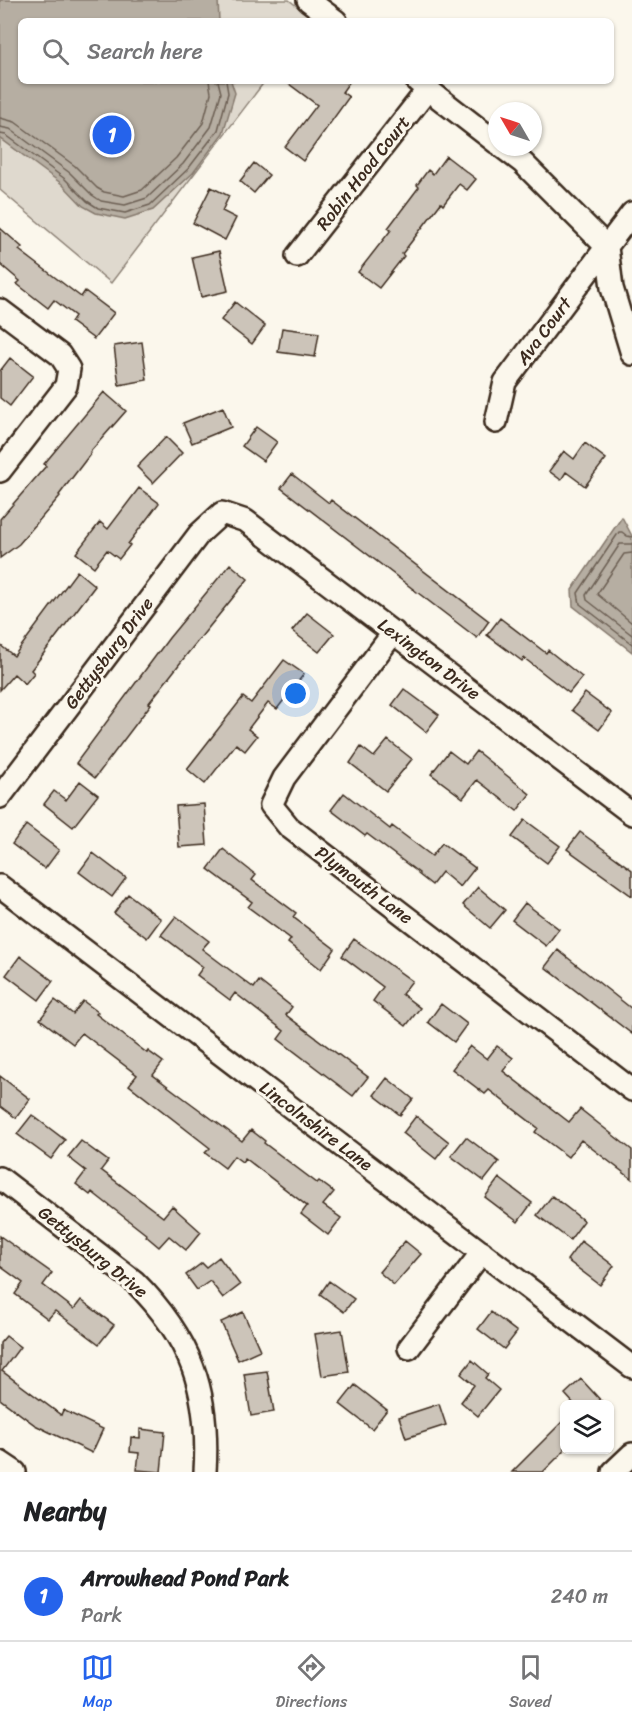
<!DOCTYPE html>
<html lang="en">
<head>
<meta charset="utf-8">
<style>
  :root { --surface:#fff; --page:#f6f6f6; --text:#202124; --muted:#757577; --line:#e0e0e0; --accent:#2563eb }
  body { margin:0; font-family:Sriracha,sans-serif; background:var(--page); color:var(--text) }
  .controls { position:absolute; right:18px; bottom:18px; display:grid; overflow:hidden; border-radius:9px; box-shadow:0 2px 4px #0004 }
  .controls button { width:54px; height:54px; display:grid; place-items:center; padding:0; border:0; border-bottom:2px solid var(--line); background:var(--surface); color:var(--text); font:30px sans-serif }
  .compass { position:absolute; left:488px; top:102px; width:54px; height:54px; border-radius:50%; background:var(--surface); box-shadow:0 2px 4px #0004; rotate:309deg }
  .you { position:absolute; left:296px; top:694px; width:21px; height:21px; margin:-15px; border:4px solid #fff; border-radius:50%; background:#1a73e8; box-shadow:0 0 0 9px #1a73e833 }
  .badge { display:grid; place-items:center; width:39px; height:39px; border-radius:50%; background:var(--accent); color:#fff; font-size:20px; font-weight:700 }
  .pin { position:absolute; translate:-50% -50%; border:3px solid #fff; box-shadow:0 2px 6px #0006 }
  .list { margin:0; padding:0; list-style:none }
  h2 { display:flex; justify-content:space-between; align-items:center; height:78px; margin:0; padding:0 24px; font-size:26px }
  h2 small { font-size:20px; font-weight:400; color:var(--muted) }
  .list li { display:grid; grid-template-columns:39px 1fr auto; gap:18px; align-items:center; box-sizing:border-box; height:90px; padding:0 24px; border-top:2px solid var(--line) }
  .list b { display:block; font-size:22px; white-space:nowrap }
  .list p { margin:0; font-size:20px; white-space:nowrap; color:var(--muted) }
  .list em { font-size:20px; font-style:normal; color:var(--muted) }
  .icon { flex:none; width:33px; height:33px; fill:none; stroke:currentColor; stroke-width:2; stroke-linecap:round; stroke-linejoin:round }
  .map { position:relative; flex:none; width:632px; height:1472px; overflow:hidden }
  .search { position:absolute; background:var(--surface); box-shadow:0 2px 4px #0004; left:18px; right:18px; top:18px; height:66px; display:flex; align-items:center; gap:15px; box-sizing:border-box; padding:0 21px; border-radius:9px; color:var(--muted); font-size:22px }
  .sheet { height:168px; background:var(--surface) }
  nav { display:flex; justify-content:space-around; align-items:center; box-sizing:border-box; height:84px; border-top:2px solid var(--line); background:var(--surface); font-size:16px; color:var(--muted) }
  nav a { display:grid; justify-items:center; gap:3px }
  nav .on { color:var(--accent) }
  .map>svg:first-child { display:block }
  .green { fill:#dfd9ce; stroke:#8d8276; stroke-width:1.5 }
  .water { fill:#b6aea2; stroke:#85796d; stroke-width:1.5 }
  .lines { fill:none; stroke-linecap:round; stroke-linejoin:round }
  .shore { stroke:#6c5f53; stroke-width:1.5 }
  .building { fill:#ccc4b9; stroke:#3b2a1e; stroke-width:1.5 }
  .minor-casing { stroke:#3b2a1e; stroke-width:26 }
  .minor { stroke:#fbf7ec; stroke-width:21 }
  .labels { text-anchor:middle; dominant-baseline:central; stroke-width:6; stroke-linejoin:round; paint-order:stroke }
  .street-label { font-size:18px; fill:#3b2a1e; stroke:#fbf7ec }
</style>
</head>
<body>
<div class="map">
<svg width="632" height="1472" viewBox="0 0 632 1472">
  <rect width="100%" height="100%" fill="#fbf7ec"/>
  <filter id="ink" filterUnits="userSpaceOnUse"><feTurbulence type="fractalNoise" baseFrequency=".0167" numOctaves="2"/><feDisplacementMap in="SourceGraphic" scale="12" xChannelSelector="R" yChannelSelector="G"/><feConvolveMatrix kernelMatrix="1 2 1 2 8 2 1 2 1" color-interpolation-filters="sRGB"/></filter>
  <g filter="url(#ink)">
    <!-- green -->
    <path class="green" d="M 0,0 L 289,0 L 313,19 L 311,21 L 21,21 L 21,81 L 265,81 L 111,283 L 0,190 Z"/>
    <!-- water -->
    <path class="water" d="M 0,0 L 218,0 L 219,21 L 21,21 L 21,81 L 231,81 L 235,93 L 223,133 L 193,173 L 153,210 L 125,219 L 96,213 L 83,206 L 62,184 L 0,138 Z
      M 622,517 L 632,536 L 632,652 L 573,606 L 572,590 Z"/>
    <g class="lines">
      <!-- shore -->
      <path class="shore" d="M 0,118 L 15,122 L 75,166 L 97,188 L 104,192 L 124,196 L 142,190 L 176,158 L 203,123 L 211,93 L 209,81
        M 0,127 L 10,129 L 70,173 L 92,195 L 101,201 L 125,205 L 147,198 L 183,164 L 211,127 L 221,93 L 218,81
        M 0,134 L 6,135 L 65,179 L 87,201 L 98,208 L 125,213 L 150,205 L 188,169 L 218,130 L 228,93 L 226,81
        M 632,537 L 627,536 L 622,532 L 619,532 L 578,593 L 580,604 L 632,644
        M 632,544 L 620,544 L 586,595 L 587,600 L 632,635
        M 632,553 L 624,554 L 597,594 L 632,623"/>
    </g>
    <!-- building -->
    <path class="building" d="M 285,81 L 350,81 L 342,92 L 349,97 L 303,161 L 285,147 L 317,105 Z
      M 446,156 L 476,179 L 467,190 L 459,184 L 443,205 L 441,203 L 402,254 L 404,256 L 379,288 L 358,272 L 391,230 L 388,228 L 419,187 L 417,185 L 428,170 L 433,174 Z
      M 254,163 L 269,175 L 254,193 L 240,181 Z
      M 211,187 L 229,196 L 222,211 L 236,218 L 225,240 L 193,223 Z
      M 0,228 L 22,247 L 19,250 L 81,297 L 85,291 L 114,313 L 94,339 L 71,322 L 75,316 L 54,300 L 48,308 L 17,284 L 20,281 L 0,264 Z
      M 219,251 L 228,291 L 201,297 L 192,257 Z
      M 235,302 L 265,326 L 252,344 L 221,320 Z
      M 282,328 L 319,333 L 315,357 L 278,352 Z
      M 142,342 L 147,380 L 119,385 L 114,346 Z
      M 10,358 L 33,376 L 10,406 L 0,398 L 0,371 Z
      M 104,392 L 126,411 L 90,452 L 91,453 L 59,495 L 60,496 L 19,544 L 0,558 L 0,519 L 46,466 L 44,464 Z
      M 223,407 L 231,427 L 192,443 L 183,423 Z
      M 256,427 L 277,442 L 263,461 L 242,446 Z
      M 166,437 L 182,453 L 153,483 L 137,467 Z
      M 585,443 L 606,459 L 585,486 L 566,472 L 561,480 L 549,471 L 564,451 L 574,459 Z
      M 292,474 L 329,503 L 331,500 L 489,621 L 477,638 L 281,488 Z
      M 139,488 L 159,503 L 128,544 L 130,545 L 119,559 L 107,550 L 94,567 L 76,553 L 100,522 L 108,529 Z
      M 230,564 L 248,579 L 188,653 L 149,703 L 151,704 L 95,778 L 76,763 L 169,638 Z
      M 77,571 L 95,586 L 31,670 L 34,673 L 25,684 L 14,674 L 0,690 L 0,645 L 14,656 Z
      M 307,613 L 334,634 L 319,652 L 292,631 Z
      M 500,618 L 546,653 L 548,650 L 582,677 L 569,693 L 524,658 L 522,661 L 487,635 Z
      M 284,660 L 304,674 L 277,709 L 268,703 L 248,729 L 257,736 L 245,751 L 236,744 L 205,784 L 187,769 L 243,697 L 251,703 Z
      M 404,689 L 439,715 L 426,732 L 392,705 Z
      M 585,693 L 612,713 L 599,730 L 572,710 Z
      M 388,740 L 412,759 L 386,791 L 350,763 L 361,747 L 374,757 Z
      M 449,751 L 466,764 L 476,751 L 530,794 L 517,811 L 477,780 L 463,798 L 431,774 Z
      M 80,781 L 98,795 L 73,827 L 44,804 L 54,791 L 66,800 Z
      M 344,793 L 390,829 L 392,826 L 432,856 L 442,843 L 475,868 L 460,887 L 442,872 L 432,885 L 418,874 L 419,873 L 367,834 L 365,836 L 331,810 Z
      M 204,804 L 207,845 L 179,847 L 176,806 Z
      M 525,820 L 560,846 L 547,863 L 512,837 Z
      M 26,825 L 59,850 L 45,869 L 12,844 Z
      M 580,832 L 632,870 L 632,896 L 567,849 Z
      M 223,849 L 256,875 L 252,880 L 296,913 L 293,917 L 335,949 L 321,969 L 288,943 L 291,939 L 248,907 L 252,902 L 208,869 Z
      M 93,853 L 126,878 L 112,897 L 79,872 Z
      M 478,887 L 505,910 L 490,928 L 463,905 Z
      M 128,894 L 161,919 L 147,938 L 114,913 Z
      M 525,903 L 559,929 L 546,946 L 512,920 Z
      M 176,916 L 209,941 L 202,949 L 254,988 L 259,981 L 292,1007 L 286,1015 L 368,1077 L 353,1096 L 278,1039 L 284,1031 L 235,993 L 230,1000 L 197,975 L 203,967 L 161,935 Z
      M 354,939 L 412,981 L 402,994 L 420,1008 L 406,1026 L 373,1001 L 383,987 L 342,956 Z
      M 558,950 L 632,1009 L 632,1034 L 545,967 Z
      M 20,956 L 53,981 L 39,1000 L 6,975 Z
      M 55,1000 L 73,1014 L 83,1001 L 98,1012 L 96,1014 L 147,1053 L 148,1051 L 163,1062 L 153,1075 L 181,1096 L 242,1141 L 251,1130 L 265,1141 L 264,1143 L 317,1183 L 319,1181 L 334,1192 L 323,1205 L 341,1218 L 328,1235 L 301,1214 L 307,1206 L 245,1158 L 242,1162 L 234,1156 L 225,1168 L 205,1153 L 210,1148 L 129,1085 L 137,1075 L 82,1033 L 73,1044 L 40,1019 Z
      M 441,1004 L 467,1024 L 454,1042 L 428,1022 Z
      M 470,1046 L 487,1059 L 497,1046 L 513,1058 L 503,1071 L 569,1122 L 580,1109 L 632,1150 L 632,1179 L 581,1140 L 568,1157 L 535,1132 L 538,1128 L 489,1090 L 485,1094 L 452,1069 Z
      M 0,1076 L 30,1099 L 16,1118 L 0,1106 Z
      M 387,1078 L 413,1099 L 400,1115 L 374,1095 Z
      M 32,1115 L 65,1140 L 51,1159 L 17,1134 Z
      M 416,1116 L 449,1142 L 436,1159 L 403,1133 Z
      M 466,1137 L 499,1162 L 484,1181 L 451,1156 Z
      M 81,1141 L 108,1161 L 101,1170 L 163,1217 L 172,1206 L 201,1232 L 186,1250 L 169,1236 L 159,1247 L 146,1236 L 147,1235 L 92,1192 L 90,1195 L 76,1184 L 86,1171 L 68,1157 Z
      M 499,1178 L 532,1203 L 518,1222 L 485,1197 Z
      M 552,1196 L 584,1221 L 570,1240 L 537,1215 Z
      M 0,1236 L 52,1273 L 43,1285 L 74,1309 L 81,1300 L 114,1325 L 99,1344 L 55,1311 L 48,1319 L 15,1294 L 23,1283 L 0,1266 Z
      M 405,1241 L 421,1254 L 394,1285 L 379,1272 Z
      M 581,1241 L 614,1266 L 600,1285 L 567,1260 Z
      M 219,1257 L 240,1285 L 223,1298 L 210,1281 L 197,1290 L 186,1275 L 202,1263 L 206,1267 Z
      M 329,1281 L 354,1299 L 344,1312 L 320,1294 Z
      M 243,1312 L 260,1350 L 238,1360 L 221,1322 Z
      M 491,1312 L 517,1332 L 504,1349 L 478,1329 Z
      M 342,1330 L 349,1372 L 322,1376 L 315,1334 Z
      M 6,1336 L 20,1347 L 2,1371 L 61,1415 L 63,1410 L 103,1429 L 92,1453 L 35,1425 L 0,1399 L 0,1343 Z
      M 472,1360 L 488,1374 L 485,1378 L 499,1390 L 478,1416 L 461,1402 L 474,1385 L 461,1374 Z
      M 267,1371 L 274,1412 L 251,1416 L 244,1374 Z
      M 581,1379 L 604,1404 L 574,1404 L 565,1394 Z
      M 355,1385 L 387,1410 L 372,1429 L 340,1404 Z
      M 439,1404 L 446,1425 L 406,1438 L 399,1417 Z
      M 564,1420 L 564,1451 L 543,1472 L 512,1472 Z
      M 140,1429 L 165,1432 L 161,1472 L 137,1470 L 139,1453 L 130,1452 L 131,1437 L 140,1438 Z"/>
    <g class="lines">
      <!-- minor casing -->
      <g class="minor-casing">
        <path id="minor" d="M 308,0 L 336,21
          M 417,81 L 497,143
          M 502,147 L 523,163 L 607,247 L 612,288 L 632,354
          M 297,256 L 428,89
          M 0,310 L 60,355 L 69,369 L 66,386 L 0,471
          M 496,422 L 505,382 L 632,213
          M 394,632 L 284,778 L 271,805 L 289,827 L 632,1090
          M 0,797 L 199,534 L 222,513 L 246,521 L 632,814
          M 0,886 L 632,1367
          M 0,1178 L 134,1281 C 191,1338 210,1391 205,1472
          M 409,1348 L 482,1252
          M 0,1462 L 15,1472
          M 613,1472 L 632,1454"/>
      </g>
      <!-- minor -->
      <use href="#minor" class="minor"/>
    </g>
  </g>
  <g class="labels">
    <!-- street labels -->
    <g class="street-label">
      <text transform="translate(363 173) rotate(-52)">Robin Hood Court</text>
      <text transform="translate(544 331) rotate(-53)">Ava Court</text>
      <text transform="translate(109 653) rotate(-53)">Gettysburg Drive</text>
      <text transform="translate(429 659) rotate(37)">Lexington Drive</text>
      <text transform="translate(364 885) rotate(37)">Plymouth Lane</text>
      <text transform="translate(316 1126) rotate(37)">Lincolnshire Lane</text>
      <text transform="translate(93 1252) rotate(39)">Gettysburg Drive</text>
    </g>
  </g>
</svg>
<div class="controls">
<button><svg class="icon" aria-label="layers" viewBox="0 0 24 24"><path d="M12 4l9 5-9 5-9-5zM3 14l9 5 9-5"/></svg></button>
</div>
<svg class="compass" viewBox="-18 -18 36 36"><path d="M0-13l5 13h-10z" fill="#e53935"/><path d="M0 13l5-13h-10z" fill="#757577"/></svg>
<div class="you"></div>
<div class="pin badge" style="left:112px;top:135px">1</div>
<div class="search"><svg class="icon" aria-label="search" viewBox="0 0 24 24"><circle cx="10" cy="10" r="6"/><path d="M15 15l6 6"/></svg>Search here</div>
</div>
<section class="sheet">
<h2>Nearby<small></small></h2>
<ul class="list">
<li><span class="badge">1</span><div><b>Arrowhead Pond Park</b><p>Park</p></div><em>240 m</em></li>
</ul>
</section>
<nav>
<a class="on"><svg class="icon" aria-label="map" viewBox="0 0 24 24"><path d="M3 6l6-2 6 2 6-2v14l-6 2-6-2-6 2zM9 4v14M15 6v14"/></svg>Map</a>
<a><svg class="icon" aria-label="directions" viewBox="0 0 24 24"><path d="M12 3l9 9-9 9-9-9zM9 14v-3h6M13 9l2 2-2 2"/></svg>Directions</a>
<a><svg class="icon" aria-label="saved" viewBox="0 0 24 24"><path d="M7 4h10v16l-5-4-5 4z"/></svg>Saved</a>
</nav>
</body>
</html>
